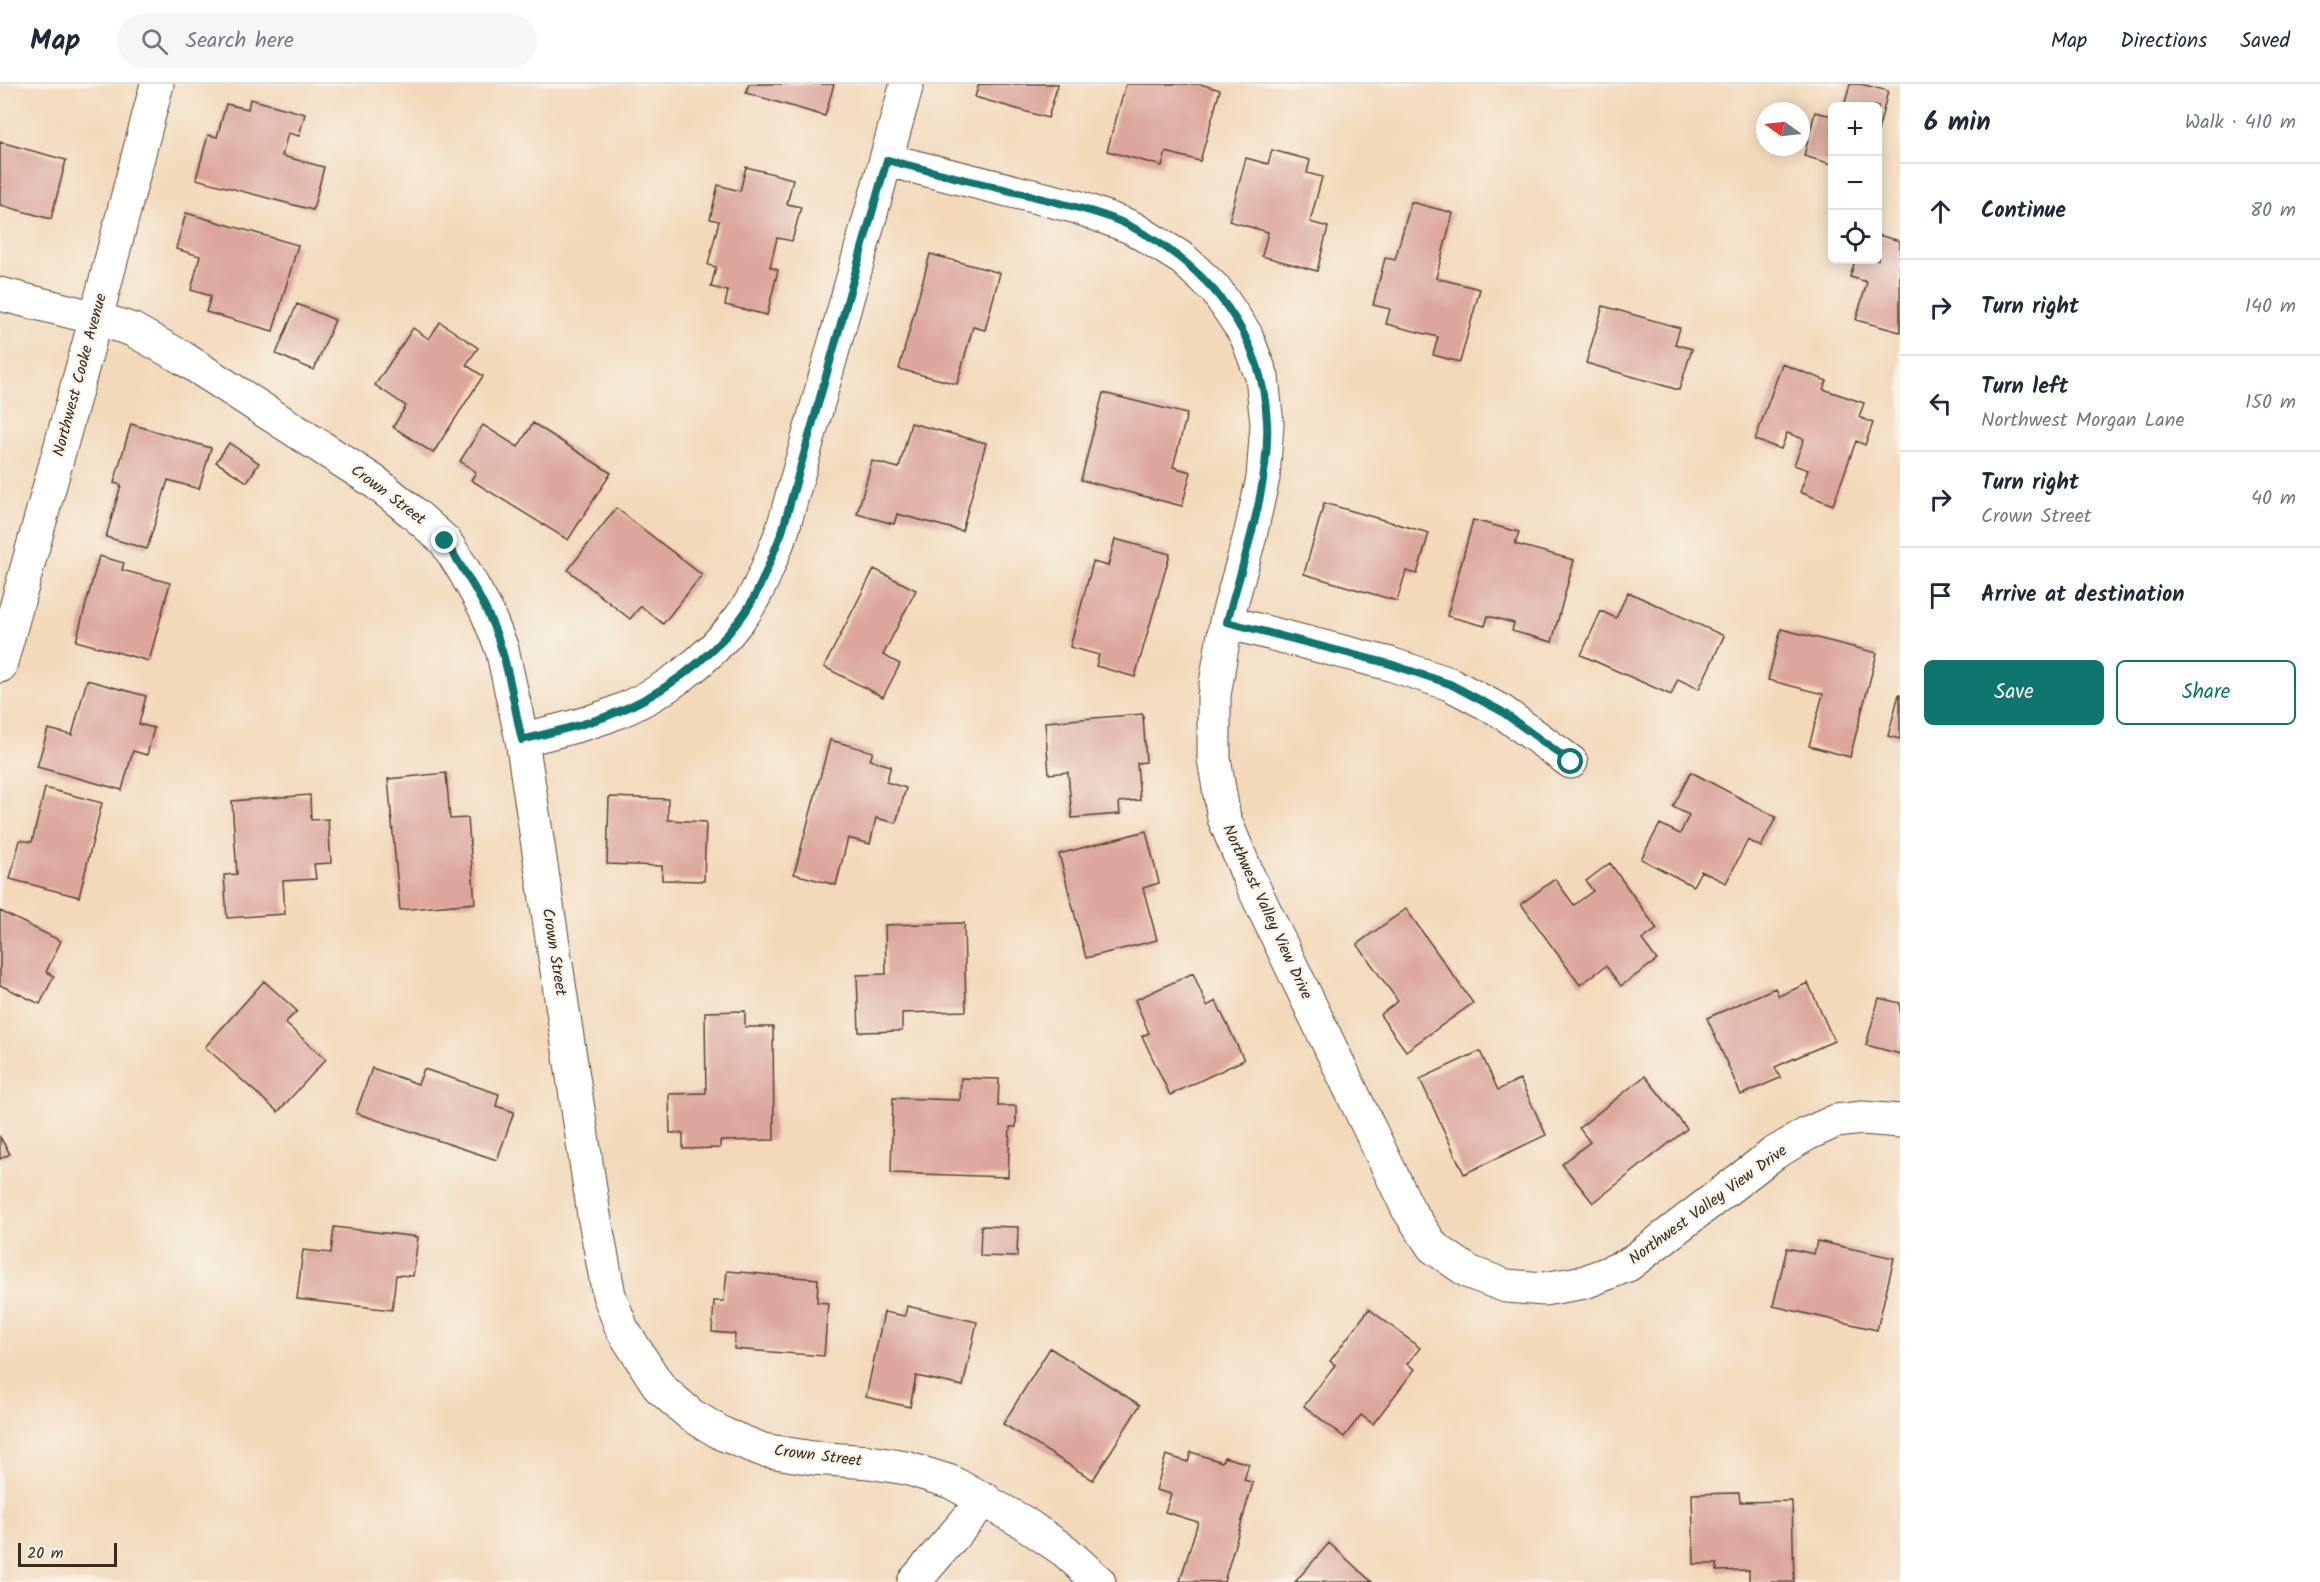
<!DOCTYPE html>
<html lang="en">
<head>
<meta charset="utf-8">
<style>
  :root { --surface:#fff; --page:#f6f6f7; --text:#1f2937; --muted:#747a83; --line:#e0e1e3; --accent:#0f766e }
  body { margin:0; font-family:Kalam,sans-serif; background:var(--page); color:var(--text) }
  .controls { position:absolute; right:18px; top:18px; display:grid; overflow:hidden; border-radius:9px; box-shadow:0 3px 15px #0003 }
  .controls button { width:54px; height:54px; display:grid; place-items:center; padding:0; border:0; border-bottom:2px solid var(--line); background:var(--surface); color:var(--text); font:30px sans-serif }
  .compass { position:absolute; left:1756px; top:18px; width:54px; height:54px; border-radius:50%; background:var(--surface); box-shadow:0 3px 15px #0003; rotate:285deg }
  .scale { position:absolute; left:18px; bottom:15px; width:99px; box-sizing:border-box; padding-left:6px; border:3px solid #3b2a1e; border-top:0; font-size:16px; line-height:21px; white-space:nowrap; color:#3b2a1e; -webkit-text-stroke:4px #f7f3e8; paint-order:stroke }
  .stop { position:absolute; width:18px; height:18px; margin:-14px; border:4px solid #0f766e; border-radius:50%; background:#fff }
  .stop.end { background:#0f766e; border-color:#fff; box-shadow:0 2px 6px #0008 }
  .list { margin:0; padding:0; list-style:none }
  h2 { display:flex; justify-content:space-between; align-items:center; height:78px; margin:0; padding:0 24px; font-size:26px }
  h2 small { font-size:20px; font-weight:400; color:var(--muted) }
  .list li { display:grid; grid-template-columns:39px 1fr auto; gap:18px; align-items:center; box-sizing:border-box; height:96px; padding:0 24px; border-top:2px solid var(--line) }
  .list b { display:block; font-size:22px; white-space:nowrap }
  .list p { margin:0; font-size:20px; white-space:nowrap; color:var(--muted) }
  .list em { font-size:20px; font-style:normal; color:var(--muted) }
  .actions { display:flex; gap:12px; padding:18px 24px }
  .actions a { flex:1; padding:14px 0; border:2px solid var(--accent); border-radius:9px; text-align:center; font-size:21px; color:var(--accent) }
  .actions .main { background:var(--accent); color:#fff }
  .icon { flex:none; width:33px; height:33px; fill:none; stroke:currentColor; stroke-width:2; stroke-linecap:round; stroke-linejoin:round }
  .map { position:relative; flex:none; width:1900px; height:1498px; overflow:hidden }
  header { display:flex; align-items:center; gap:36px; box-sizing:border-box; height:84px; padding:0 30px; background:var(--surface); border-bottom:2px solid var(--line) }
  header strong { font-size:28px }
  nav { display:flex; gap:33px; margin-inline-start:auto; font-size:21px }
  .search { width:420px; height:54px; background:var(--page); display:flex; align-items:center; gap:15px; box-sizing:border-box; padding:0 21px; border-radius:33px; color:var(--muted); font-size:22px }
  main { display:flex }
  aside { flex:1; background:var(--surface) }
  .map>svg:first-child { display:block }
  .building { fill:#dca69c }
  .lines { fill:none; stroke-linecap:round; stroke-linejoin:round }
  .minor-casing { stroke:#574435; stroke-width:35 }
  .minor { stroke:#fff; stroke-width:33 }
  .route { stroke:#0f766e; stroke-width:8 }
  .labels { text-anchor:middle; dominant-baseline:central; stroke-width:4.5; stroke-linejoin:round; paint-order:stroke }
  .street-label { font-size:16px; fill:#3b2a1e; stroke:#f7f3e8 }
</style>
</head>
<body>
<header>
<strong>Map</strong>
<div class="search"><svg class="icon" aria-label="search" viewBox="0 0 24 24"><circle cx="10" cy="10" r="6"/><path d="M15 15l6 6"/></svg>Search here</div>
<nav><a>Map</a><a>Directions</a><a>Saved</a></nav>
</header>
<main>
<div class="map">
<svg width="1900" height="1498" viewBox="0 0 1900 1498">
  <rect width="100%" height="100%" fill="#f7f3e8"/>
  <filter id="ink" filterUnits="userSpaceOnUse"><feTurbulence type="fractalNoise" baseFrequency=".0167" numOctaves="2"/><feDisplacementMap in="SourceGraphic" scale="12" xChannelSelector="R" yChannelSelector="G"/><feConvolveMatrix kernelMatrix="1 2 1 2 8 2 1 2 1" color-interpolation-filters="sRGB"/></filter>
  <filter id="wash" filterUnits="userSpaceOnUse"><feTurbulence type="fractalNoise" baseFrequency=".008" numOctaves="4" result="noise"/><feDisplacementMap in="SourceGraphic" scale="24" xChannelSelector="R" yChannelSelector="G"/><feGaussianBlur stdDeviation="1.35" result="paint"/><feColorMatrix in="noise" values="0 0 0 0 0 0 0 0 0 0 0 0 0 0 0 0 0 1.4 0 .05"/><feComposite in="paint" operator="in"/></filter>
  <g filter="url(#wash)">
    <rect width="100%" height="100%" fill="#f3d9ba"/>
    <g id="blocks">
      <!-- building -->
      <path class="building" d="M 749,0 L 834,0 L 825,32 L 746,9 Z
        M 979,0 L 1058,0 L 1048,34 L 975,13 Z
        M 1126,0 L 1200,0 L 1220,6 L 1200,77 L 1166,68 L 1162,82 L 1107,67 Z
        M 1850,0 L 1861,0 L 1888,7 L 1878,47 L 1878,22 L 1844,22 Z
        M 250,15 L 305,30 L 299,52 L 288,49 L 282,72 L 324,83 L 313,126 L 196,95 L 208,51 L 217,53 L 226,20 L 248,25 Z
        M 1815,28 L 1832,32 L 1832,80 L 1804,72 Z
        M 0,58 L 66,76 L 51,135 L 0,121 Z
        M 1272,66 L 1310,76 L 1307,89 L 1322,93 L 1310,138 L 1328,143 L 1317,187 L 1262,172 L 1268,148 L 1229,137 L 1246,74 L 1268,80 Z
        M 746,83 L 793,95 L 787,120 L 801,123 L 792,157 L 777,154 L 770,183 L 778,186 L 767,231 L 725,221 L 728,207 L 711,203 L 716,183 L 708,181 L 719,137 L 710,135 L 718,101 L 740,107 Z
        M 1411,118 L 1453,129 L 1436,194 L 1480,205 L 1460,278 L 1433,271 L 1438,253 L 1386,240 L 1390,225 L 1373,221 L 1385,174 L 1395,176 Z
        M 186,129 L 298,161 L 273,247 L 206,228 L 211,212 L 191,206 L 200,172 L 176,165 Z
        M 1878,151 L 1900,157 L 1900,248 L 1856,236 L 1867,198 L 1850,193 L 1855,176 L 1878,176 Z
        M 930,170 L 1000,189 L 985,246 L 973,243 L 957,300 L 899,285 Z
        M 297,220 L 335,236 L 314,286 L 276,270 Z
        M 1603,222 L 1680,244 L 1675,260 L 1692,265 L 1679,306 L 1586,279 Z
        M 440,238 L 478,264 L 466,281 L 483,292 L 433,369 L 393,343 L 406,322 L 375,301 L 413,244 L 429,255 Z
        M 1782,280 L 1827,297 L 1823,305 L 1864,319 L 1859,333 L 1873,339 L 1865,361 L 1856,357 L 1833,421 L 1800,408 L 1808,386 L 1794,381 L 1804,355 L 1787,349 L 1781,365 L 1755,356 Z
        M 1103,309 L 1187,330 L 1173,383 L 1191,388 L 1182,422 L 1081,396 Z
        M 533,339 L 611,389 L 568,456 L 471,396 L 476,388 L 460,377 L 483,341 L 518,363 Z
        M 911,339 L 986,359 L 962,447 L 897,430 L 894,440 L 857,430 L 872,377 L 899,384 Z
        M 131,340 L 211,364 L 199,405 L 168,396 L 147,465 L 106,453 L 121,401 L 114,399 Z
        M 229,359 L 259,379 L 247,398 L 216,378 Z
        M 1324,419 L 1429,449 L 1417,490 L 1406,487 L 1397,517 L 1304,490 Z
        M 616,424 L 702,491 L 663,540 L 641,522 L 630,535 L 568,486 Z
        M 1473,436 L 1519,448 L 1515,460 L 1574,476 L 1552,558 L 1512,547 L 1514,539 L 1488,532 L 1485,542 L 1447,532 Z
        M 1115,455 L 1170,470 L 1135,593 L 1096,582 L 1099,571 L 1070,563 L 1093,478 L 1108,482 Z
        M 99,472 L 124,479 L 122,486 L 170,499 L 149,577 L 76,557 Z
        M 874,485 L 916,506 L 883,571 L 900,580 L 883,613 L 824,583 Z
        M 1628,508 L 1724,552 L 1699,605 L 1678,595 L 1671,611 L 1581,571 L 1601,527 L 1616,534 Z
        M 1781,545 L 1877,569 L 1850,673 L 1809,662 L 1823,610 L 1768,596 Z
        M 87,596 L 146,612 L 139,640 L 154,644 L 147,671 L 133,667 L 122,706 L 37,683 L 48,645 L 72,651 Z
        M 1899,610 L 1900,610 L 1900,655 L 1888,652 Z
        M 1143,630 L 1146,678 L 1137,679 L 1140,716 L 1119,718 L 1120,730 L 1072,734 L 1068,688 L 1049,690 L 1045,638 Z
        M 830,656 L 873,668 L 870,676 L 891,682 L 886,698 L 906,704 L 896,739 L 876,734 L 870,760 L 848,754 L 836,801 L 794,790 Z
        M 1691,688 L 1776,733 L 1761,763 L 1748,756 L 1726,799 L 1701,787 L 1693,802 L 1641,775 L 1660,740 L 1680,750 L 1689,731 L 1673,723 Z
        M 446,689 L 450,735 L 468,734 L 475,819 L 400,826 L 388,695 Z
        M 45,704 L 102,719 L 79,813 L 10,795 L 20,756 L 32,758 Z
        M 310,711 L 311,736 L 328,735 L 331,779 L 314,780 L 316,795 L 283,797 L 285,830 L 227,834 L 224,791 L 237,790 L 232,717 Z
        M 609,713 L 668,715 L 668,736 L 706,738 L 704,797 L 662,796 L 662,782 L 607,780 Z
        M 1146,747 L 1159,799 L 1143,804 L 1157,856 L 1086,874 L 1059,770 Z
        M 1610,779 L 1657,845 L 1642,856 L 1657,876 L 1621,902 L 1606,882 L 1580,901 L 1521,820 L 1555,795 L 1574,821 L 1593,807 L 1586,797 Z
        M 1406,825 L 1473,919 L 1406,967 L 1380,931 L 1398,917 L 1357,860 Z
        M 0,827 L 61,857 L 46,888 L 54,892 L 40,920 L 0,901 Z
        M 964,839 L 966,927 L 902,929 L 902,947 L 859,948 L 857,891 L 886,890 L 885,841 Z
        M 1193,889 L 1207,922 L 1216,917 L 1244,976 L 1170,1011 L 1142,952 L 1149,949 L 1135,916 Z
        M 264,897 L 297,927 L 285,939 L 326,975 L 278,1028 L 205,963 Z
        M 1808,899 L 1834,957 L 1775,983 L 1780,994 L 1741,1011 L 1707,934 L 1775,904 L 1779,912 Z
        M 1879,914 L 1900,919 L 1900,970 L 1866,961 Z
        M 745,927 L 745,943 L 773,943 L 774,1056 L 720,1057 L 720,1064 L 683,1065 L 683,1049 L 670,1049 L 669,1010 L 706,1009 L 705,928 Z
        M 1480,967 L 1498,1006 L 1520,995 L 1546,1051 L 1464,1090 L 1420,995 Z
        M 372,984 L 418,1000 L 424,985 L 499,1010 L 496,1022 L 514,1028 L 497,1076 L 356,1029 Z
        M 1645,992 L 1687,1045 L 1593,1119 L 1562,1080 L 1590,1058 L 1579,1044 Z
        M 961,994 L 999,995 L 998,1022 L 1016,1022 L 1016,1043 L 1010,1043 L 1008,1093 L 891,1089 L 893,1014 L 960,1016 Z
        M 0,1053 L 10,1070 L 0,1075 Z
        M 981,1142 L 1018,1143 L 1017,1173 L 980,1172 Z
        M 334,1143 L 418,1153 L 413,1192 L 396,1191 L 392,1226 L 297,1215 L 303,1166 L 331,1169 Z
        M 1817,1157 L 1894,1174 L 1877,1246 L 1773,1222 L 1787,1164 L 1814,1170 Z
        M 727,1187 L 818,1195 L 817,1218 L 828,1219 L 824,1272 L 734,1265 L 735,1250 L 712,1248 L 714,1217 L 724,1217 Z
        M 907,1222 L 977,1238 L 963,1302 L 916,1292 L 910,1323 L 866,1313 L 884,1228 L 905,1232 Z
        M 1369,1225 L 1420,1264 L 1407,1280 L 1415,1285 L 1373,1340 L 1361,1331 L 1344,1353 L 1304,1322 L 1335,1281 L 1330,1277 Z
        M 1050,1264 L 1140,1321 L 1093,1396 L 1003,1340 Z
        M 1191,1368 L 1222,1378 L 1224,1373 L 1249,1380 L 1244,1396 L 1253,1399 L 1224,1498 L 1180,1497 L 1198,1438 L 1165,1428 L 1171,1410 L 1156,1406 L 1166,1371 L 1188,1378 Z
        M 1739,1409 L 1740,1418 L 1792,1417 L 1794,1498 L 1749,1498 L 1749,1486 L 1717,1487 L 1717,1480 L 1694,1480 L 1692,1410 Z
        M 1329,1459 L 1372,1498 L 1295,1498 Z"/>
    </g>
  </g>
  <g filter="url(#ink)">
    <use href="#blocks" fill-opacity="0" stroke="#574435" stroke-width="1.5"/>
    <g class="lines">
      <!-- minor casing -->
      <g class="minor-casing">
        <path id="minor" d="M 887,76 L 1077,123 L 1131,143 L 1183,175 L 1216,206 L 1246,251 L 1262,293 L 1267,340 L 1263,394 L 1250,452 L 1226,538 L 1214,612 L 1214,675 L 1224,734 L 1249,794 L 1408,1125 L 1433,1163 L 1469,1188 L 1506,1202 L 1544,1205 L 1585,1198 L 1628,1181 L 1773,1070 L 1807,1050 L 1836,1037 L 1862,1034 L 1900,1037
          M 0,210 L 96,234 L 133,246 L 183,274 L 375,398 L 411,427 L 445,457 L 463,485 L 486,526 L 502,565 L 522,656 L 594,1131 L 609,1211 L 622,1245 L 660,1304 L 691,1331 L 723,1350 L 763,1366 L 813,1374 L 869,1378 L 906,1384 L 951,1398 L 1021,1437 L 1065,1467 L 1099,1498
          M 1226,538 L 1390,580 L 1450,600 L 1501,627 L 1571,678
          M 0,582 L 96,234 L 157,0
          M 522,656 C 551,648 582,642 610,631 C 660,612 708,577 740,534 C 760,509 770,476 782,448 L 907,0
          M 914,1498 L 985,1415"/>
      </g>
      <!-- minor -->
      <use href="#minor" class="minor"/>
    </g>
  </g>
  <g class="lines" filter="url(#ink)">
    <!-- route -->
    <path class="route" d="M 445,457 C 467,491 491,527 502,567 C 511,596 515,627 522,656 C 551,648 582,642 610,631 C 660,612 708,577 741,534 C 760,509 770,476 782,448 L 887,76 C 934,88 981,100 1028,111 C 1062,120 1100,127 1132,143 C 1209,184 1263,249 1267,338 C 1270,402 1243,477 1227,538 L 1390,580 L 1450,600 L 1501,627 L 1571,678"/>
  </g>
  <g class="labels">
    <!-- street labels -->
    <g class="street-label">
      <text transform="translate(80 291) rotate(-75)">Northwest Cooke Avenue</text>
      <text transform="translate(388 411) rotate(37)">Crown Street</text>
      <text transform="translate(1267 828) rotate(65)">Northwest Valley View Drive</text>
      <text transform="translate(554 868) rotate(81)">Crown Street</text>
      <text transform="translate(1708 1121) rotate(-36)">Northwest Valley View Drive</text>
      <text transform="translate(818 1372) rotate(7)">Crown Street</text>
    </g>
  </g>
</svg>
<div class="controls">
<button>+</button>
<button>−</button>
<button><svg class="icon" aria-label="locate" viewBox="0 0 24 24"><circle cx="12" cy="12" r="6"/><path d="M12 2v4M12 18v4M2 12h4M18 12h4"/></svg></button>
</div>
<svg class="compass" viewBox="-18 -18 36 36"><path d="M0-13l5 13h-10z" fill="#e53935"/><path d="M0 13l5-13h-10z" fill="#747a83"/></svg>
<div class="scale">20 m</div>
<div class="stop" style="left:1571px;top:678px"></div>
<div class="stop end" style="left:445px;top:457px"></div>
</div>
<aside>
<h2>6 min<small>Walk · 410 m</small></h2>
<ul class="list">
<li><svg class="icon" aria-label="ahead" viewBox="0 0 24 24"><path d="M12 20V5M6 11l6-6 6 6"/></svg><div><b>Continue</b></div><em>80 m</em></li>
<li><svg class="icon" aria-label="right" viewBox="0 0 24 24"><path d="M7 20v-9h11M14 6l5 5-5 5"/></svg><div><b>Turn right</b></div><em>140 m</em></li>
<li><svg class="icon" aria-label="left" viewBox="0 0 24 24"><path d="M17 20v-9H6M10 6l-5 5 5 5"/></svg><div><b>Turn left</b><p>Northwest Morgan Lane</p></div><em>150 m</em></li>
<li><svg class="icon" aria-label="right" viewBox="0 0 24 24"><path d="M7 20v-9h11M14 6l5 5-5 5"/></svg><div><b>Turn right</b><p>Crown Street</p></div><em>40 m</em></li>
<li><svg class="icon" aria-label="arrive" viewBox="0 0 24 24"><path d="M6 21V4h12l-3 4 3 4H6"/></svg><div><b>Arrive at destination</b></div></li>
</ul>
<div class="actions"><a class="main">Save</a><a>Share</a></div>
</aside>
</main>
</body>
</html>
